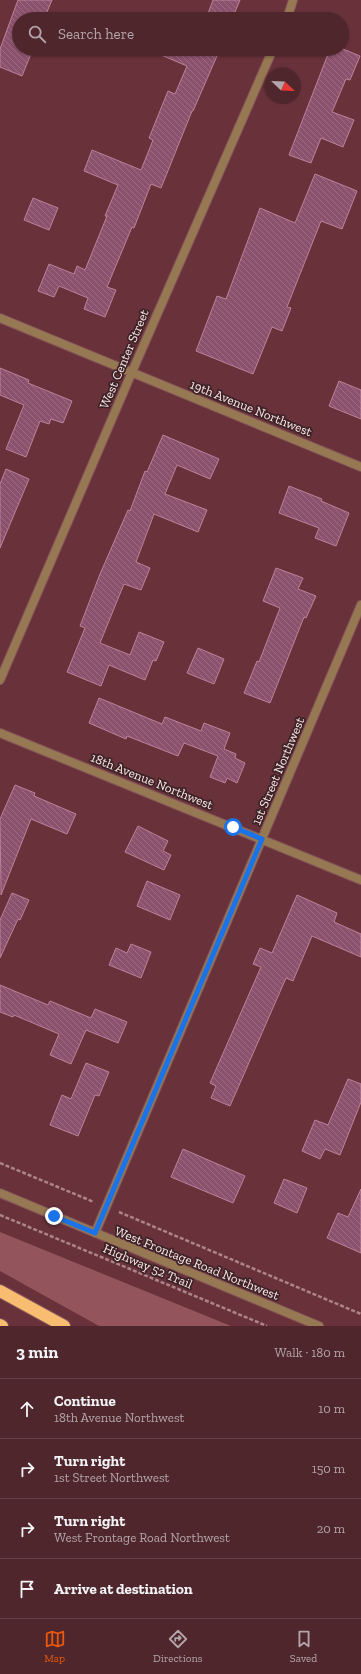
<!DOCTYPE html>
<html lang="en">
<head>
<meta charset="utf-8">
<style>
  :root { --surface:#4f262c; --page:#593238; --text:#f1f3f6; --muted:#b3a5a9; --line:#664348; --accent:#ea580c }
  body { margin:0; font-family:"Zilla Slab",serif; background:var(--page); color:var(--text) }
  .compass { position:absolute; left:265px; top:68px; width:36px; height:36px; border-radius:50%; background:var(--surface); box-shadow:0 1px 3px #0004; rotate:113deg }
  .stop { position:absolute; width:12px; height:12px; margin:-9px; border:3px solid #1a73e8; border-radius:50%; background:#fff }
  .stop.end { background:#1a73e8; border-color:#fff; box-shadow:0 1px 4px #0008 }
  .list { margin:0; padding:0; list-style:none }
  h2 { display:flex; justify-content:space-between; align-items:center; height:52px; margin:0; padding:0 16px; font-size:17px }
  h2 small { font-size:13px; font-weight:400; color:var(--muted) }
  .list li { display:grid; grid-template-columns:26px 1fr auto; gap:12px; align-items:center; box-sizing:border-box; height:60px; padding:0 16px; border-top:1px solid var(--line) }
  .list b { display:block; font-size:15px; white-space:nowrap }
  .list p { margin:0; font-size:13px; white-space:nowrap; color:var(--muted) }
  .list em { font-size:13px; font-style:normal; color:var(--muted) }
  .icon { flex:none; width:22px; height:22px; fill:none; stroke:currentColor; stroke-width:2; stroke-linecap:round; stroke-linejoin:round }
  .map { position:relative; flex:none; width:361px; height:1326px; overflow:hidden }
  .search { position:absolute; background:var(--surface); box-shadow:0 1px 3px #0004; left:12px; right:12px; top:12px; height:44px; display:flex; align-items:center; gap:10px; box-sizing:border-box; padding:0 14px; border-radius:22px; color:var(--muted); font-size:15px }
  .sheet { height:292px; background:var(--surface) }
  nav { display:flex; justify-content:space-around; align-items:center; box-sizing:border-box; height:56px; border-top:1px solid var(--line); background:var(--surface); font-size:11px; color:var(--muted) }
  nav a { display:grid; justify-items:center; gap:2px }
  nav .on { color:var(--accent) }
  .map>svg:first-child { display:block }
  .green { fill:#94545c }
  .building { fill:url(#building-back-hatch); stroke:#bd829b }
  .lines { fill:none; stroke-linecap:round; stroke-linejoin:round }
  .minor-casing { stroke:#845359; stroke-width:10 }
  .motorway-casing { stroke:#845359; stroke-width:14 }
  .path { stroke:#ad8589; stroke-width:2.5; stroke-dasharray:4 2; stroke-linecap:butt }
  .minor { stroke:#967852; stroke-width:8 }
  .motorway { stroke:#f8bd70; stroke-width:12 }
  .route { stroke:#1a73e8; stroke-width:5 }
  .labels { text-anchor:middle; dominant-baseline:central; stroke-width:3.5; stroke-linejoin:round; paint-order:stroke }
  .street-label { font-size:13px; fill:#fde7e8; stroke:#3d2326 }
</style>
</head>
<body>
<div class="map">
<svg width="361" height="1326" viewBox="0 0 361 1326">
  <defs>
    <pattern id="building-back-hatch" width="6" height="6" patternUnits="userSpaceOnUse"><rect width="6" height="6" fill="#8c516c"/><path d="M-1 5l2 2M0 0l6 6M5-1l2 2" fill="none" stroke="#9d6a81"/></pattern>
  </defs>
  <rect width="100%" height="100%" fill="#69323a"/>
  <!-- green -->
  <path class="green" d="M 0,1232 L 231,1326 L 99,1326 L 0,1271 Z"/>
  <!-- building -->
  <path class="building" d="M 18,0 L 52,0 L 44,19 L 19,19 L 19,49 L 33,49 L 22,76 L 0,67 L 0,49 Z
    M 213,0 L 240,0 L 232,19 L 206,19 Z
    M 147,49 L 220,49 L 193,111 L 192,111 L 161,188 L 151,184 L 134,228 L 132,227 L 107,287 L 116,290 L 105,317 L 84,309 L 88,298 L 59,286 L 54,297 L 38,291 L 49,264 L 74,274 L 77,266 L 85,270 L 107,216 L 105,216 L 118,185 L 84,171 L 92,150 L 141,170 L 153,140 L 149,138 L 168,91 L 175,94 L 187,66 Z
    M 330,49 L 343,49 L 360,56 L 350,80 L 346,79 L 332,112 L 354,120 L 343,147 L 321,138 L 311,163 L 289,155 Z
    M 315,174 L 357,191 L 342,229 L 321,221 L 287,307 L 291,308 L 282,331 L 272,327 L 253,374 L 196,351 L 217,296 L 226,299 L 260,208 L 295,223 Z
    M 33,198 L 58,208 L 49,230 L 24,220 Z
    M 0,368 L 29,380 L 28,383 L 72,401 L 63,423 L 51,419 L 49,424 L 40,421 L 26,457 L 6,449 L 24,405 L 0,395 Z
    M 339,381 L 361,390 L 361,419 L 329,406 Z
    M 163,435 L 219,459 L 210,479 L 177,465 L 165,494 L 207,510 L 198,532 L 154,514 L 136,562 L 150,568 L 141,590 L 124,584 L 100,643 L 130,655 L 139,632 L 164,642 L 156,661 L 153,660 L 145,680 L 109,665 L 101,686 L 67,672 L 85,628 L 80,626 L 100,574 L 128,510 L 130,511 L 145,471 L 147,472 Z
    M 6,469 L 29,479 L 0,548 L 0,484 Z
    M 289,486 L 322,499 L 321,501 L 349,513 L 336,546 L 315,538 L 319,528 L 279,513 Z
    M 276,568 L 303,578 L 298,589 L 316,596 L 306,618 L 304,617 L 270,703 L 244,693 L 257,661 L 259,662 L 280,608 L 263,601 Z
    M 198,648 L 224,659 L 214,684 L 187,673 Z
    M 99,698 L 162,724 L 165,717 L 201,731 L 204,723 L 230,733 L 224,749 L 236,754 L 235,758 L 245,763 L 237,783 L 227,778 L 225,783 L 210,777 L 218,756 L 184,743 L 178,756 L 127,736 L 126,739 L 89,723 Z
    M 15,785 L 35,793 L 34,796 L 76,814 L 67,834 L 31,819 L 1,895 L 0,819 Z
    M 138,826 L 168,841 L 163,851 L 171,855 L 164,870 L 125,852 Z
    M 147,881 L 180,895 L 170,920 L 137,906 Z
    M 12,893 L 29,900 L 20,920 L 18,919 L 0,958 L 0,920 Z
    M 297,895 L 337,913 L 334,922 L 361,934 L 361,957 L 312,936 L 293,981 L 286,978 L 230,1106 L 211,1098 L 216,1086 L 210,1083 L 261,967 L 253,964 L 260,948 L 272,953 Z
    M 131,944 L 151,952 L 141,978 L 109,965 L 116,948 L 127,953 Z
    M 0,985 L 48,1005 L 50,1001 L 91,1018 L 95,1009 L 127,1022 L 118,1043 L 86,1030 L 71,1064 L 50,1055 L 59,1034 L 14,1015 L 13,1017 L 0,1012 Z
    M 86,1063 L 109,1072 L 99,1096 L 95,1095 L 78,1136 L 50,1125 L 62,1095 L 71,1099 Z
    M 348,1079 L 361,1084 L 361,1102 L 340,1155 L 325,1149 L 320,1159 L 302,1151 L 315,1120 L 328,1125 Z
    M 183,1149 L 245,1176 L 233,1203 L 171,1177 Z
    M 284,1179 L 307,1188 L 297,1213 L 274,1203 Z
    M 361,1189 L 361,1253 L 327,1238 L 338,1213 L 348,1217 Z"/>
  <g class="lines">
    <!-- minor casing -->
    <g class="minor-casing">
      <path id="minor" d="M 287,19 L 293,0
        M 0,318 L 361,467
        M 0,680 L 132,372 L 273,49
        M 0,733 L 361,880
        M 0,1193 L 319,1326
        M 95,1233 L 361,605"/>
    </g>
    <!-- motorway casing -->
    <g class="motorway-casing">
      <path id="motorway" d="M 0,1291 L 64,1326
        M 0,1325 L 2,1326"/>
    </g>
    <!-- path -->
    <path class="path" d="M 0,1163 L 94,1202
      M 119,1212 L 361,1314
      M 0,1215 L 267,1326"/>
    <!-- minor -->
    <use href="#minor" class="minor"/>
    <!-- motorway -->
    <use href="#motorway" class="motorway"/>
  </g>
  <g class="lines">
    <!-- route -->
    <path class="route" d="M 54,1216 L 95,1233 L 262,839 L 233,827"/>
  </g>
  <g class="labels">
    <!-- street labels -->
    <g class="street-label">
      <text transform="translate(124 359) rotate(-67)">West Center Street</text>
      <text transform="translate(251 408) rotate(22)">19th Avenue Northwest</text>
      <text transform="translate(278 771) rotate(-67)">1st Street Northwest</text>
      <text transform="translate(152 781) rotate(22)">18th Avenue Northwest</text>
      <text transform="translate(197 1263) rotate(22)">West Frontage Road Northwest</text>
      <text transform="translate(148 1266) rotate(23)">Highway 52 Trail</text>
    </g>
  </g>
</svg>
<svg class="compass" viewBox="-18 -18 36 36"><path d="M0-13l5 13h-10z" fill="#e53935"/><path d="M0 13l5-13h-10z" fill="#b3a5a9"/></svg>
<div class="stop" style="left:233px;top:827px"></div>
<div class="stop end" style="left:54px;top:1216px"></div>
<div class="search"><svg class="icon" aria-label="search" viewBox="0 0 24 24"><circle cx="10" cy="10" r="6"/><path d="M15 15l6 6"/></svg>Search here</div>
</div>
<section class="sheet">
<h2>3 min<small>Walk · 180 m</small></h2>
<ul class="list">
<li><svg class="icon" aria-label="ahead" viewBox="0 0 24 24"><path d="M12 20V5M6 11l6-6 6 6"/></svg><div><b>Continue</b><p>18th Avenue Northwest</p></div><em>10 m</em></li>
<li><svg class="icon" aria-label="right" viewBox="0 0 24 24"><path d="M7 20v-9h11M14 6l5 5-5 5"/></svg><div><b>Turn right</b><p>1st Street Northwest</p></div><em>150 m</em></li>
<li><svg class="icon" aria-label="right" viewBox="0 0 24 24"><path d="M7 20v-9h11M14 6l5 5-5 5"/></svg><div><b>Turn right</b><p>West Frontage Road Northwest</p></div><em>20 m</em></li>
<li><svg class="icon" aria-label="arrive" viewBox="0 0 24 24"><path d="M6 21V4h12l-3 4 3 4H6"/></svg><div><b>Arrive at destination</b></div></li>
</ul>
</section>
<nav>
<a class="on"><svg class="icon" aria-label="map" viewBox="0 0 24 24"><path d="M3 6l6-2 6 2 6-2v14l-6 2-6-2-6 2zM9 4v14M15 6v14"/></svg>Map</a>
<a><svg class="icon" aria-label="directions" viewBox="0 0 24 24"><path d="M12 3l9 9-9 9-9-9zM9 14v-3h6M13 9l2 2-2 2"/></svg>Directions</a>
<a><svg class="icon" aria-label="saved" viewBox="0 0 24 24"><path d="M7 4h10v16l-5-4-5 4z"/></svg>Saved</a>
</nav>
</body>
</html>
